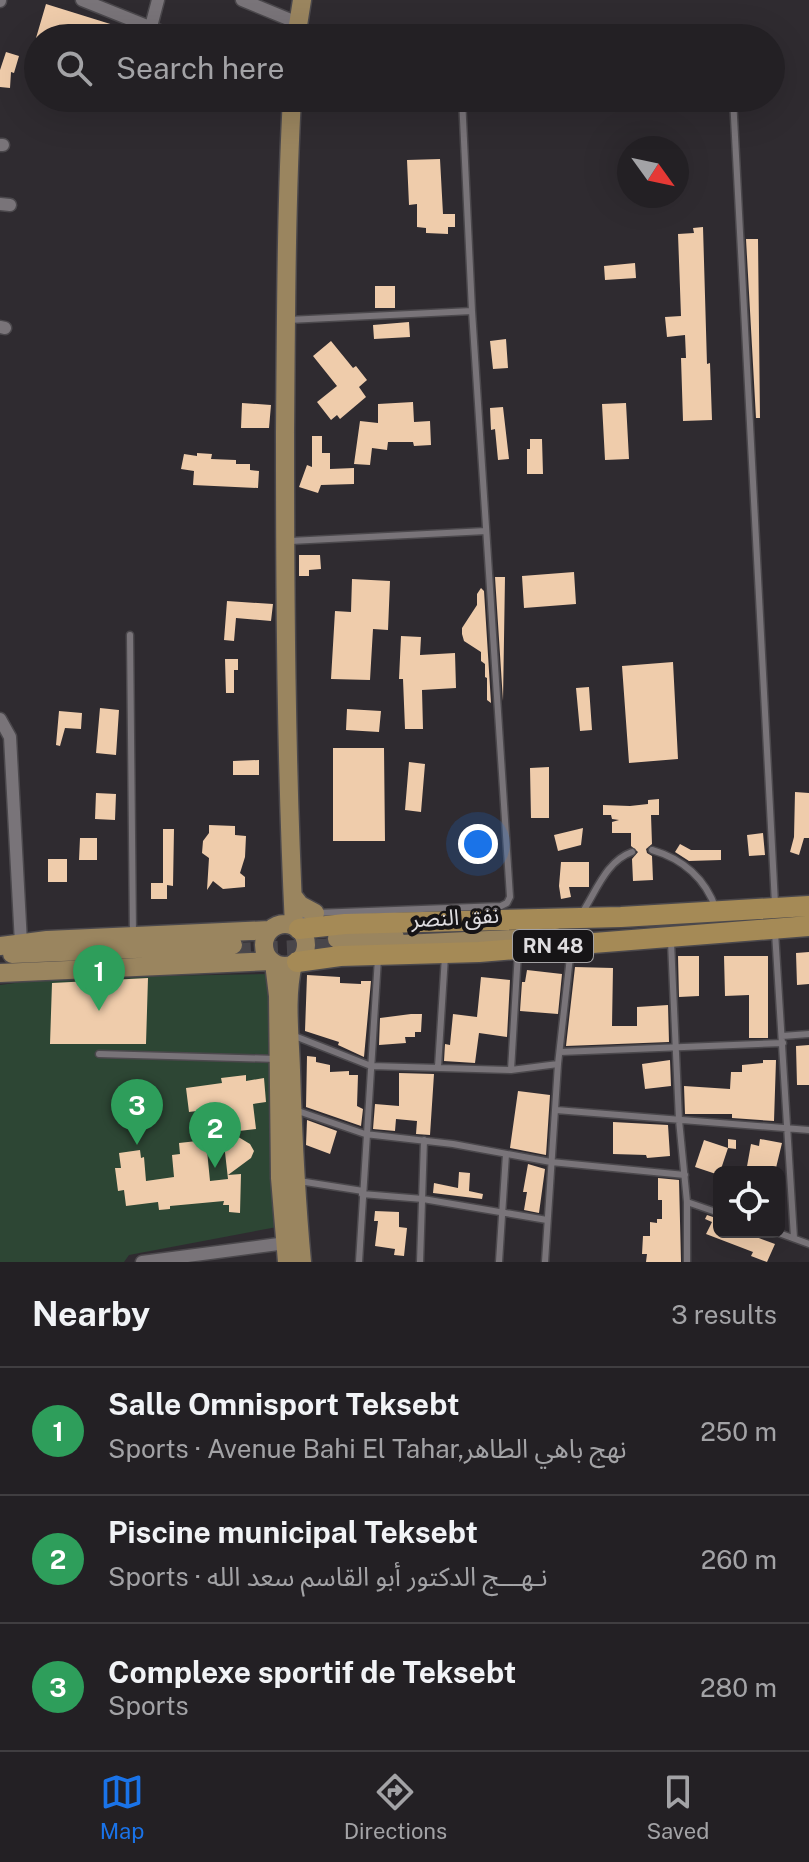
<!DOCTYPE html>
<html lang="en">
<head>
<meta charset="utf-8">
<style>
  :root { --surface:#232024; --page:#2f2d31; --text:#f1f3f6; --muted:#a3a3a6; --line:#403e41; --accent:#1a73e8 }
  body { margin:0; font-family:"Public Sans","Noto Sans Arabic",sans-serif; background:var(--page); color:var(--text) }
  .controls { position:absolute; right:24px; bottom:24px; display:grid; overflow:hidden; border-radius:12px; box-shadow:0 8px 32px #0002 }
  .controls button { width:72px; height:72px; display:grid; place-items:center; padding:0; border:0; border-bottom:2px solid var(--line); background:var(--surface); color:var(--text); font:40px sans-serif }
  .compass { position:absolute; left:617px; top:136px; width:72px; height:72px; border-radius:50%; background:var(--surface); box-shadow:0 8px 32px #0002; rotate:123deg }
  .you { position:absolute; left:478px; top:844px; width:28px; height:28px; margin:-20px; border:6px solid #fff; border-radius:50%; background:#1a73e8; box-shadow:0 0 0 12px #1a73e833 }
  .badge { display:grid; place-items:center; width:52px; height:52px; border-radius:50%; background:var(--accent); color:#fff; font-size:26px; font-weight:700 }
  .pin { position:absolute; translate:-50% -66px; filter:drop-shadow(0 2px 4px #0008) }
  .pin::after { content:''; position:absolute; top:42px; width:28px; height:24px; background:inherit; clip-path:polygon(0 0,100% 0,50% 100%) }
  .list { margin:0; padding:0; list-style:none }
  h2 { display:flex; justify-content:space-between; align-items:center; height:104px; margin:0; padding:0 32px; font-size:34px }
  h2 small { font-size:26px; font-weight:400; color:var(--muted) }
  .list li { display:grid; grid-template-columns:52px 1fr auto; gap:24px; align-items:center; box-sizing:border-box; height:128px; padding:0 32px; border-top:2px solid var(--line) }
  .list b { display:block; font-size:30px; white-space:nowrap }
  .list p { margin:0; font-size:26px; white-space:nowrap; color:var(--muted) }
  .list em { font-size:26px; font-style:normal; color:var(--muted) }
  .icon { flex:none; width:44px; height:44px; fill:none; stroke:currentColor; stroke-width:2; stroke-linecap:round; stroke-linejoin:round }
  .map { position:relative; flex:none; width:809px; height:1262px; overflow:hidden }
  .search { position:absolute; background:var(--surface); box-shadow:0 8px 32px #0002; left:24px; right:24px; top:24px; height:88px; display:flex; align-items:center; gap:20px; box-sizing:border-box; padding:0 28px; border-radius:44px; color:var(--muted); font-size:30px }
  .sheet { height:488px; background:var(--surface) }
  nav { display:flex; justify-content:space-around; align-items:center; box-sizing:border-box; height:112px; border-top:2px solid var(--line); background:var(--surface); font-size:22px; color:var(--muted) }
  nav a { display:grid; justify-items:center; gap:4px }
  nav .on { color:var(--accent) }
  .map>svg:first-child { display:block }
  .green { fill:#2d4634 }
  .building { fill:#efccab }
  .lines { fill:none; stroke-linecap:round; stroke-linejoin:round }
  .primary-tunnel { stroke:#49464a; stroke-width:18; stroke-dasharray:18 9; stroke-linecap:butt }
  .service-casing { stroke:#4b484c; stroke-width:9 }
  .minor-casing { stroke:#4b484c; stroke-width:15 }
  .primary-casing { stroke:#4b484c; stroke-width:21 }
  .trunk-casing { stroke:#4b484c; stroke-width:23 }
  .service { stroke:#797479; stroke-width:6 }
  .minor { stroke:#797479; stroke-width:12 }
  .primary { stroke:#9a855f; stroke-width:18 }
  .trunk { stroke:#a58a56; stroke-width:20 }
  .labels { text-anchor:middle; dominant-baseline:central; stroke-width:8; stroke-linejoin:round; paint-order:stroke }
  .shield { fill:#161416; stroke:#a3a1a3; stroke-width:2 }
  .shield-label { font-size:20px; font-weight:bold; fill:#dfdde0 }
  .street-label { font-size:22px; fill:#dfdde0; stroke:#161416 }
</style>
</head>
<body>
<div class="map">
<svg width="809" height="1262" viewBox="0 0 809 1262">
  <rect width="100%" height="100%" fill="#2f2b30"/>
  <!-- green -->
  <path class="green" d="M 269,974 L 270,1063 L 277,1227 L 129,1255 L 124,1262 L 0,1262 L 0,985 L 52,978 Z"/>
  <!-- building -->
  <path class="building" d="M 46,4 L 120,27 L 117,38 L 36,38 Z
    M 6,52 L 19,56 L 14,73 L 11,72 L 10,88 L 0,87 L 0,70 Z
    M 440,159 L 443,214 L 455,214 L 455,227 L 448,227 L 448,234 L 426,233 L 426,228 L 417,227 L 417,204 L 409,205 L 407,160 Z
    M 703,227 L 707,364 L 710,363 L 712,420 L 683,421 L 681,358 L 686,358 L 685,335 L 667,337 L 665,317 L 681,316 L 678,234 L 694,233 L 693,228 Z
    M 746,239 L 758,239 L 760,418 L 756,418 Z
    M 635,263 L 636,278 L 605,280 L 604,266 Z
    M 375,286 L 395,286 L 395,308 L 375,308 Z
    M 409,322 L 410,337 L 374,339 L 373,325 Z
    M 506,339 L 508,368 L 493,369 L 490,341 Z
    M 331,341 L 353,368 L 356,366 L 367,380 L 359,387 L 366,397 L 340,419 L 337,415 L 331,420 L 317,402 L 337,386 L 313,356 Z
    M 413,402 L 414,422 L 430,421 L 431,445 L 414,446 L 413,442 L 388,442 L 387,450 L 372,448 L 370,465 L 354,464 L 360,421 L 378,423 L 378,404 Z
    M 242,403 L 271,405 L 269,428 L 241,428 Z
    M 626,403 L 629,459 L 605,460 L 602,404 Z
    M 503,407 L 509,459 L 498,460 L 495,429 L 491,430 L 490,408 Z
    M 312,436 L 322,436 L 322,453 L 330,453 L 330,469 L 354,468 L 354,484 L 321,485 L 318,493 L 299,487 L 307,465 L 312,467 Z
    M 530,439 L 542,439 L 543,474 L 527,474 L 527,449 L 530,449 Z
    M 197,453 L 212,454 L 211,459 L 236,460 L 236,464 L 250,464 L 250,470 L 259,471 L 258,488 L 193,485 L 194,471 L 181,469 L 184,454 L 197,456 Z
    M 299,555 L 320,555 L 321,569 L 309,570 L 309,576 L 299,576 Z
    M 574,572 L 576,604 L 524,608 L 522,576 Z
    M 495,577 L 505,577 L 503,701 Z
    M 352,579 L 390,581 L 388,630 L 373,629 L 370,680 L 331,679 L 335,611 L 351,612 Z
    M 481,588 L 484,591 L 491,703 L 487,700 L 487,678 L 485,677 L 485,664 L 481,661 L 481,652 L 464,641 L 462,634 L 462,628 L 477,605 L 477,594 Z
    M 227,601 L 273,604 L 271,621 L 236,618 L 234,641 L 224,640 Z
    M 401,636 L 421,637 L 420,655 L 455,653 L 456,688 L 422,690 L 423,729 L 405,729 L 403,679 L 399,679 Z
    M 225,659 L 238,659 L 238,670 L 234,670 L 234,693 L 226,693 Z
    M 673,662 L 678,759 L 629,763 L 622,666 Z
    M 589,687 L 592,730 L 580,731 L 576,688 Z
    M 100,708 L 119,710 L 116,755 L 96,753 Z
    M 347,709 L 381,711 L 379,732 L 346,730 Z
    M 59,711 L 82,713 L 81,729 L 65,728 L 60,746 L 56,745 Z
    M 333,748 L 384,748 L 385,841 L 333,841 Z
    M 259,760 L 259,775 L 233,775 L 233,761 Z
    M 409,762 L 425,764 L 421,812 L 405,810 Z
    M 549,767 L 549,818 L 531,818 L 530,768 Z
    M 795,792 L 809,793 L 809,838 L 804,838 L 799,855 L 790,852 L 794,837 Z
    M 96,793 L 116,794 L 115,820 L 95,819 Z
    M 659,799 L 659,815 L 651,815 L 652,844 L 646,849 L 647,853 L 652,856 L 653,880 L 633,881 L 632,859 L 638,852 L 631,846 L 631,833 L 612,833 L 612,822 L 619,820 L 612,819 L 611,815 L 603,815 L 603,805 L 630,806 L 648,804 L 648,800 Z
    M 209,825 L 235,826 L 235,835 L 246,836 L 245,857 L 240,873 L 245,877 L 245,887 L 223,889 L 213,881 L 207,890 L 209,858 L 202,853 L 203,841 L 209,833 Z
    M 583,828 L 581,845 L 558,851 L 554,835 Z
    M 163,829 L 174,829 L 173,886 L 167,885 L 167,899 L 151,899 L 151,883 L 163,883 Z
    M 763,833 L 765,855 L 749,856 L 747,835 Z
    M 80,838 L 97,838 L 97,860 L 79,860 Z
    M 680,844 L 691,850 L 721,850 L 721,860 L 689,861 L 675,852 Z
    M 48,859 L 67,859 L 67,882 L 48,882 Z
    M 561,862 L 589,862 L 589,887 L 569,887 L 571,897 L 561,899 L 559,886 Z
    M 809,952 L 809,984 L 797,985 L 796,953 Z
    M 678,956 L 699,956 L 699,996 L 679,997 Z
    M 724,956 L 768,956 L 768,1038 L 749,1038 L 749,995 L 725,996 Z
    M 575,967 L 613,968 L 612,1026 L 637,1026 L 637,1007 L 668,1005 L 669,1042 L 566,1046 Z
    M 527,970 L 562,974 L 558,1014 L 520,1011 L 522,982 L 525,982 Z
    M 307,975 L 340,977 L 340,983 L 361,984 L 361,981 L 371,981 L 364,1057 L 338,1045 L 339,1042 L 305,1031 Z
    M 481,977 L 510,980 L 507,1037 L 479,1033 L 475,1063 L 444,1061 L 445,1044 L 450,1045 L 453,1014 L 477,1017 Z
    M 148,978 L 146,1044 L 50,1044 L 52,983 Z
    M 411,1014 L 422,1014 L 421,1032 L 415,1032 L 415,1037 L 405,1037 L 406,1043 L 379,1045 L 380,1018 Z
    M 809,1045 L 809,1085 L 797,1085 L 796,1046 Z
    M 307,1056 L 316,1057 L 316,1062 L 330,1065 L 330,1072 L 349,1071 L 349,1075 L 358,1075 L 357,1106 L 363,1109 L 361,1126 L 306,1107 Z
    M 670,1060 L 671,1086 L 645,1089 L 642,1064 Z
    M 763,1060 L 776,1060 L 774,1121 L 732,1118 L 732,1114 L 685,1114 L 684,1086 L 730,1089 L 731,1072 L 742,1072 L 742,1065 L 763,1063 Z
    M 399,1073 L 434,1074 L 430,1135 L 416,1134 L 417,1121 L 396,1119 L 395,1131 L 373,1129 L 375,1104 L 399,1106 Z
    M 246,1075 L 246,1081 L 264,1078 L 266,1102 L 253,1104 L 256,1129 L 230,1132 L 250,1144 L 254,1151 L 251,1158 L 228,1175 L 241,1174 L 240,1213 L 229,1212 L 229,1205 L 223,1205 L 224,1201 L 170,1206 L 170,1209 L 159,1210 L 158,1202 L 126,1206 L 124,1190 L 118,1191 L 115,1168 L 121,1168 L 119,1153 L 140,1150 L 141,1158 L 144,1157 L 146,1181 L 174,1177 L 172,1155 L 180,1154 L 179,1143 L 206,1140 L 210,1181 L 228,1179 L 220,1108 L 189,1112 L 186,1088 L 222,1083 L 221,1078 Z
    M 518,1091 L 550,1095 L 546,1155 L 510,1148 Z
    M 307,1120 L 337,1131 L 330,1154 L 306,1145 Z
    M 613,1122 L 668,1125 L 670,1156 L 647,1158 L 646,1155 L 613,1154 Z
    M 728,1139 L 736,1140 L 736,1149 L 728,1148 L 719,1175 L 695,1167 L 704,1140 L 728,1148 Z
    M 760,1139 L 782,1143 L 775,1172 L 746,1172 L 751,1144 L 759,1146 Z
    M 528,1164 L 545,1169 L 539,1213 L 524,1210 L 527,1192 L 523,1192 Z
    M 459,1172 L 470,1173 L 469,1191 L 483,1194 L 482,1199 L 433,1193 L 434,1183 L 458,1188 Z
    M 658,1178 L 679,1180 L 681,1262 L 646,1262 L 647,1254 L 642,1254 L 643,1236 L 650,1236 L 650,1222 L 657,1223 L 657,1219 L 662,1219 L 662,1200 L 658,1200 Z
    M 375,1211 L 399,1212 L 399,1227 L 407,1228 L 404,1256 L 394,1255 L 395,1249 L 375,1246 L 378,1221 L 374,1221 Z
    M 707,1215 L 719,1219 L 719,1232 L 743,1232 L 775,1244 L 767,1262 L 751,1256 L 753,1252 L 706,1234 L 712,1222 L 705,1219 Z"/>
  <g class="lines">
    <!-- primary-tunnel -->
    <path class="primary-tunnel" d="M 233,952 L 338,947"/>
    <!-- service casing -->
    <g class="service-casing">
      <path id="service" d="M 733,98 L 775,904
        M 288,320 L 472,311
        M 290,541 L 486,531
        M 130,635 L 133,935
        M 652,850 C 683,859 705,878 716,909
        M 582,913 C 596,892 606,861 632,852
        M 298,924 L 304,917 L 315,913 L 501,906 L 507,903 L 510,897 L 472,311 L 462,98
        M 775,932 L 794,1238
        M 671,942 L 679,1120 L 687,1202 L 687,1262
        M 292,1035 L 371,1066 L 511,1070 L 558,1064
        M 782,1036 L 809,1034
        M 560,1052 L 783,1043
        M 99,1054 L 277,1059
        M 438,1067 L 445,956
        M 511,1070 L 518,952
        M 295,1110 L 365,1134 L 453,1144 L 551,1162 L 685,1175
        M 556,1110 L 809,1130
        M 299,1181 L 363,1191
        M 362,1194 L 423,1199 L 547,1220
        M 687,1202 L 719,1213
        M 776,1232 L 809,1244
        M 359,1262 L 378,958
        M 420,1262 L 424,1140
        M 499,1262 L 506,1154
        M 545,1262 L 558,1064 L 571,948"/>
    </g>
    <!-- minor casing -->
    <g class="minor-casing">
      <path id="minor" d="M 82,0 L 177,38
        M 242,0 L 298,23
        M 0,1 L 0,0
        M 148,38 L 158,0
        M 0,145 L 3,145
        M 0,204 L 10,205
        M 0,327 L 5,328
        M 0,719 L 10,737 L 21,943
        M 142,1262 L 286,1243"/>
    </g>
    <!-- primary casing -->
    <g class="primary-casing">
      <path id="primary" d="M 296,38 L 302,0
        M 292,98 C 286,209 286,321 285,433 C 285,597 286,762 294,926
        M 293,896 L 300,905 L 315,913
        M264 945a21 21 0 1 1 42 0a21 21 0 1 1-42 0Z
        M 337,939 L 395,937
        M 381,945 L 555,937
        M 0,946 L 47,940 L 270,930
        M 12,954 L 233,945
        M 274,963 L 278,996 L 280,1178 L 287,1262
        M 293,964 C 285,998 290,1035 291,1070 C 293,1134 296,1198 302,1262
        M 0,973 L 271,961"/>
    </g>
    <!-- trunk casing -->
    <g class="trunk-casing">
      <path id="trunk" d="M 299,929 L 345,924 L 621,917 L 809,906
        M 297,962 L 340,956 L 479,952 L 809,926"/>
    </g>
    <!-- service -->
    <use href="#service" class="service"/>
    <!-- minor -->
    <use href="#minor" class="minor"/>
    <!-- primary -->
    <use href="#primary" class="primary"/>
    <!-- trunk -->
    <use href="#trunk" class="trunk"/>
  </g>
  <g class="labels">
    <!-- shield labels -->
    <rect class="shield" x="513" y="930" width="80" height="32" rx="6"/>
    <g class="shield-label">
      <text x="553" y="946">RN 48</text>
    </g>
    <!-- street labels -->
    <g class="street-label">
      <text transform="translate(455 917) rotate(-3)">نفق النصر</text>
    </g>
  </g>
</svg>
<div class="controls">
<button><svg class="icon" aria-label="locate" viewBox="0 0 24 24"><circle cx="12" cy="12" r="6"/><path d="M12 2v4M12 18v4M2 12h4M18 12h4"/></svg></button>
</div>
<svg class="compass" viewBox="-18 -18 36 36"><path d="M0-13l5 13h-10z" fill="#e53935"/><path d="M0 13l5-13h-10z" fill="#a3a3a6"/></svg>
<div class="you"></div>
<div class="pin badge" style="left:99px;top:1011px;background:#2e9e5b">1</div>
<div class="pin badge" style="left:215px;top:1168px;background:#2e9e5b">2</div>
<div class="pin badge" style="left:137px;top:1145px;background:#2e9e5b">3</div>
<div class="search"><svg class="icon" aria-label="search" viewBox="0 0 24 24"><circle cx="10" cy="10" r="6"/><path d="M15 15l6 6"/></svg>Search here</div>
</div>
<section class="sheet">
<h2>Nearby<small>3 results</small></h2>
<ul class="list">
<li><span class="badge" style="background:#2e9e5b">1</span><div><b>Salle Omnisport Teksebt</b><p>Sports · Avenue Bahi El Tahar,نهج باهي الطاهر</p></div><em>250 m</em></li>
<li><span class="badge" style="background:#2e9e5b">2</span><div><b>Piscine municipal Teksebt</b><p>Sports · نـهـــج الدكتور أبو القاسم سعد الله</p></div><em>260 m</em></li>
<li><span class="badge" style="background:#2e9e5b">3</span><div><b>Complexe sportif de Teksebt</b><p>Sports</p></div><em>280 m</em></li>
</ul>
</section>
<nav>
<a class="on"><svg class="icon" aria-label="map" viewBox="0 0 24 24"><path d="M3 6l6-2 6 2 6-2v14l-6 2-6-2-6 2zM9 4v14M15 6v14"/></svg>Map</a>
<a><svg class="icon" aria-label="directions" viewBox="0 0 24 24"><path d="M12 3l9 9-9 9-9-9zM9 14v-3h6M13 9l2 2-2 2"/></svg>Directions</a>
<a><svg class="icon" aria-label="saved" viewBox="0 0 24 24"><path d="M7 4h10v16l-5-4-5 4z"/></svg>Saved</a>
</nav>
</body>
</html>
